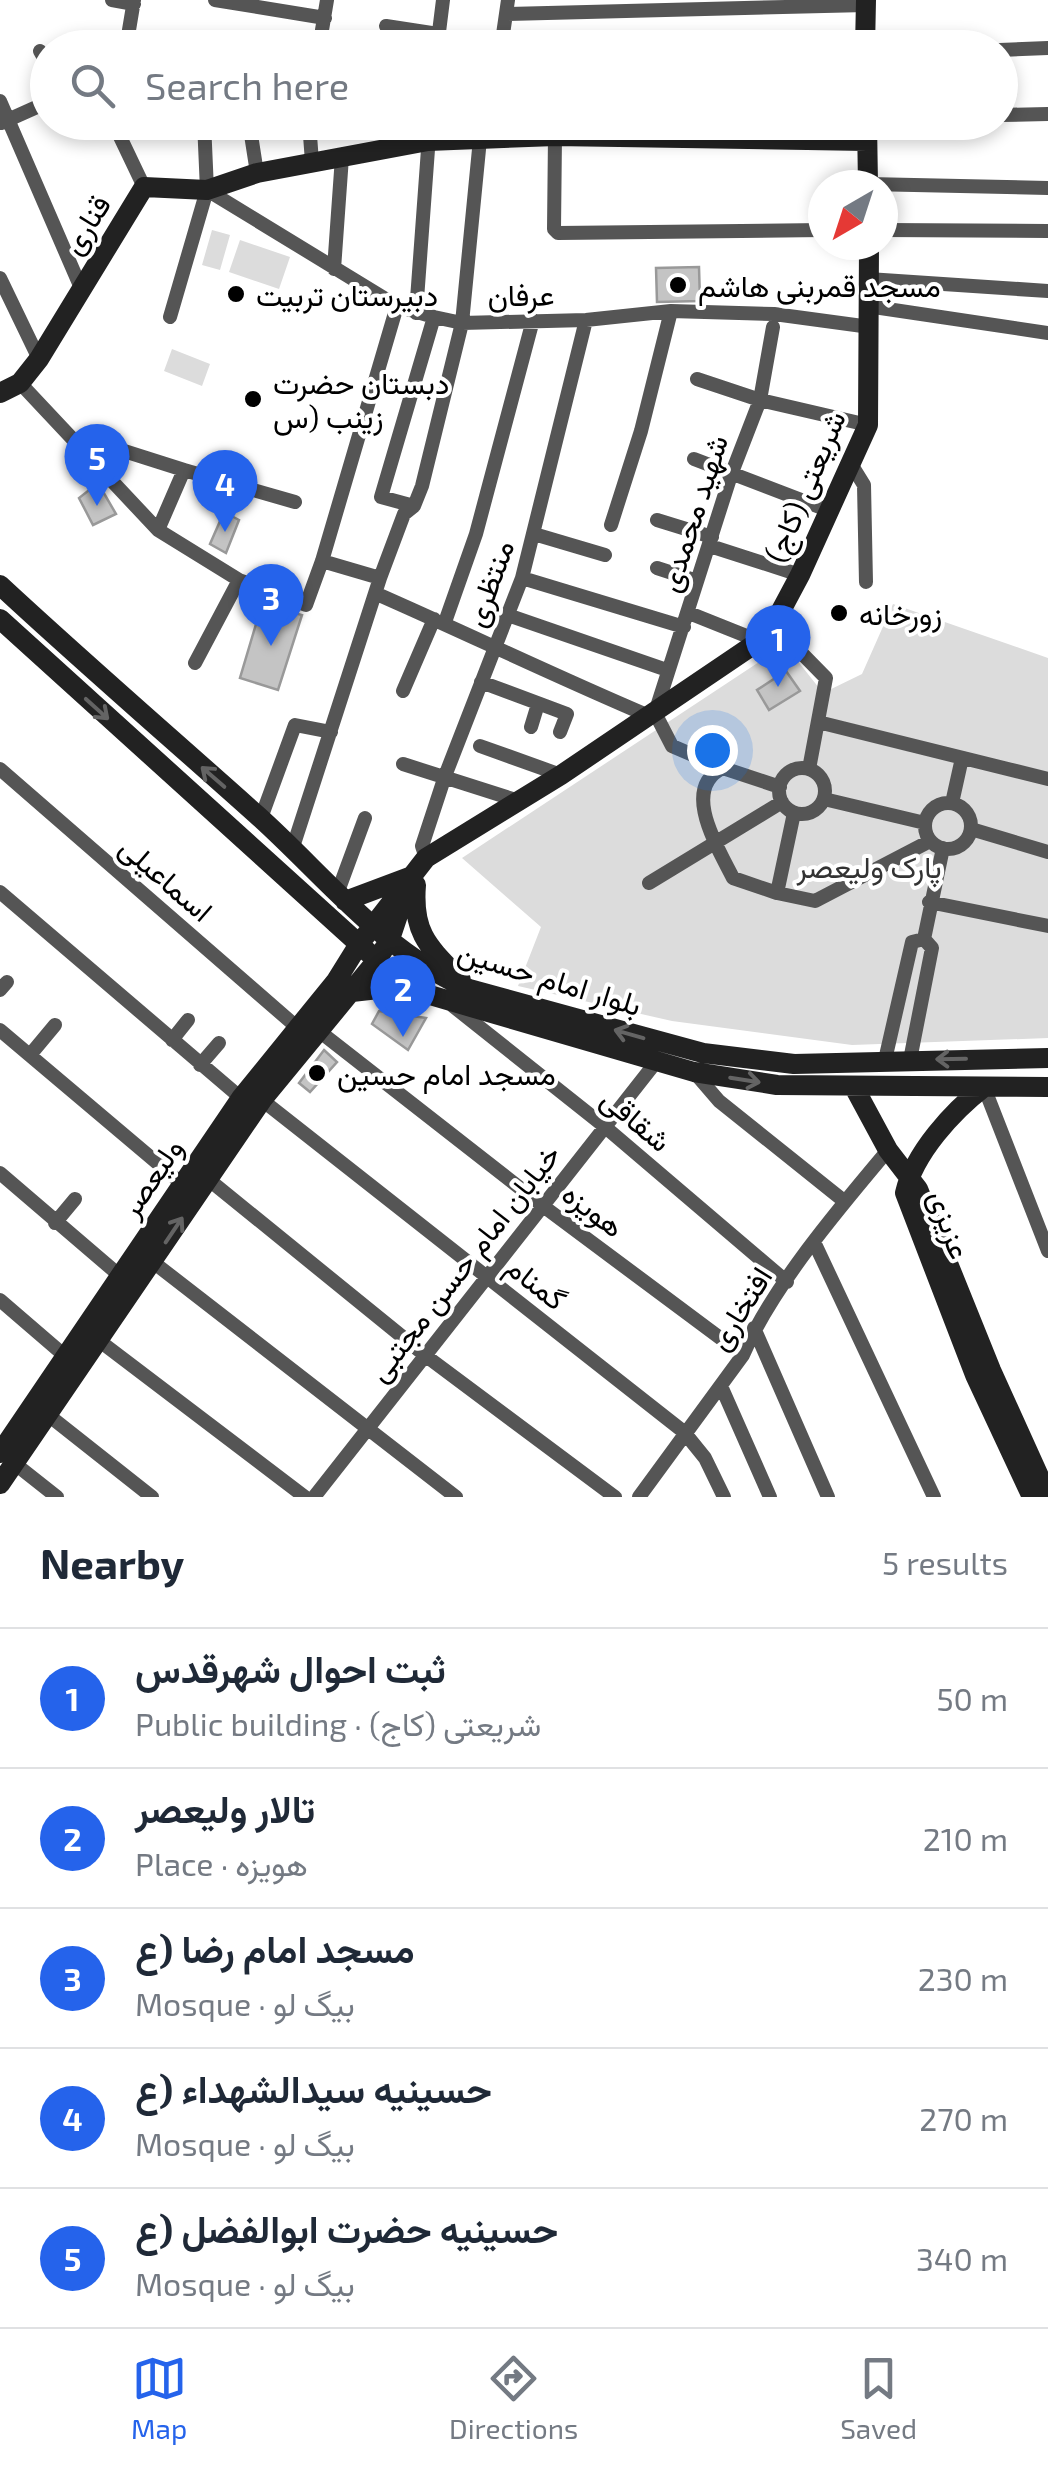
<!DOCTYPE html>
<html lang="en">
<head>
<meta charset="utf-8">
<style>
  :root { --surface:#fff; --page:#f6f6f7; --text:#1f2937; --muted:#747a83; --line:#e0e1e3; --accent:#2563eb }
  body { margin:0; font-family:"Exo 2",Vazirmatn,sans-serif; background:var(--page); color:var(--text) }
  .compass { position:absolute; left:808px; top:170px; width:90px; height:90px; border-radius:50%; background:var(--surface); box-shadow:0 5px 15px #0003; rotate:219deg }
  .you { position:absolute; left:712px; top:750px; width:35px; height:35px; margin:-25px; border:8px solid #fff; border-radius:50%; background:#1a73e8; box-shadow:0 0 0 15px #1a73e833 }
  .badge { display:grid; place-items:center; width:65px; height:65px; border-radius:50%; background:var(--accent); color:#fff; font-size:32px; font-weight:700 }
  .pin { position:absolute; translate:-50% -82px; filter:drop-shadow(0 2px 5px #0008) }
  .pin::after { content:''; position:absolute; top:52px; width:35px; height:30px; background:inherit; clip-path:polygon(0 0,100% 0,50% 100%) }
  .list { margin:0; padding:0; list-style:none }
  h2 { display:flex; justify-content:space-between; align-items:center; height:130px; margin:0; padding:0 40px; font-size:42px }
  h2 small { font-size:32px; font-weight:400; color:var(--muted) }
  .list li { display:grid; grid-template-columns:65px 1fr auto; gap:30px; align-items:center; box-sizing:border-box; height:140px; padding:0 40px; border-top:2px solid var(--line) }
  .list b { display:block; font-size:38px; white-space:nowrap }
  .list p { margin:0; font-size:32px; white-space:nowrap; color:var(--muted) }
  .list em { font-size:32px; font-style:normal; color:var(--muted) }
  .icon { flex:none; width:55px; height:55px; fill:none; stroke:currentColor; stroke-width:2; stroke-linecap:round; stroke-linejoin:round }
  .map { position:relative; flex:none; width:1048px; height:1497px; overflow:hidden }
  .search { position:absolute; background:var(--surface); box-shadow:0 5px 15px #0003; left:30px; right:30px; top:30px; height:110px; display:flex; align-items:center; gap:25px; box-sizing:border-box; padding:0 35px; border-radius:55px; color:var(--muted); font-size:38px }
  .sheet { height:830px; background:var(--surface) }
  nav { display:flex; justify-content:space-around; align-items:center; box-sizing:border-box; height:140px; border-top:2px solid var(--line); background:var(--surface); font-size:28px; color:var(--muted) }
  nav a { display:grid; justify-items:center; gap:5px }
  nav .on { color:var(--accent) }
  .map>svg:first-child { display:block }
  .green { fill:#dcdcdc }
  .building { fill:#c4c4c4; stroke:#999; stroke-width:2.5 }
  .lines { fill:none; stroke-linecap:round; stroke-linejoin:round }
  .street { stroke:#555; stroke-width:14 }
  .secondary { stroke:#222; stroke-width:20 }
  .oneway { stroke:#646464 }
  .poi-dot { fill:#000; stroke:#fff; stroke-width:4 }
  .labels { text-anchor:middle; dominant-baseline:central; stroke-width:8; stroke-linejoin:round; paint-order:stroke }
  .street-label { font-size:30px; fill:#000; stroke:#fff }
  .poi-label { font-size:30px; fill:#000; stroke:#fff; text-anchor:start }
  .park-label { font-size:30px; fill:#333; stroke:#fff }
</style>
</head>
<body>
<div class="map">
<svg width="1048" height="1497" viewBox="0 0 1048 1497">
  <rect width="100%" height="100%" fill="#fff"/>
  <!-- green -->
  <path class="green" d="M 212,230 L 230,235 L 220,270 L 202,265 Z
    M 240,240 L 290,257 L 279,289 L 229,272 Z
    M 172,349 L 210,364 L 202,386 L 164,371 Z
    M 893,604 L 1048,658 L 1048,1038 L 852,1045 L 672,1021 L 518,986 L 541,927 L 462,858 L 785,645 L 823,693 L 862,674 Z"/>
  <!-- building -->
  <path class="building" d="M 699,267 L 700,301 L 657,302 L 656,268 Z
    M 98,483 L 116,514 L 93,525 L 79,498 Z
    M 224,512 L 239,520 L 226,553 L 210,544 Z
    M 262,604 L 302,615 L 278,690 L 240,678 Z
    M 786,671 L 800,691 L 769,710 L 757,690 Z
    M 379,1011 L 426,1018 L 408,1050 L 372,1024 Z
    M 324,1050 L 337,1062 L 310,1092 L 299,1083 Z"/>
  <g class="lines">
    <!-- street -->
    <path class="street" d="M 112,0 L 134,4
      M 215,0 L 325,18
      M 506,14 L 866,5
      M 386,26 L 438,34
      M 126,48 L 134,0
      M 319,48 L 327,0
      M 437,48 L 443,0
      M 501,48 L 508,0
      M 1000,50 L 1048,48
      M 40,51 L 48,65
      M 0,101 L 81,288
      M 1000,115 L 1048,114
      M 113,122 L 144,187
      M 249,122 L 257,173
      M 309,122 L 312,162
      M 1,123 L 48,102
      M 555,136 L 554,229 L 558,233 L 823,230
      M 868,184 L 1048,188
      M 207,190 L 397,306 L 434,317 L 462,323 L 586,320 L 671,311 L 774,314 L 870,327
      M 883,230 L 1048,231
      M 334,269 L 342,157
      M 0,278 L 39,359
      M 868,279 L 1048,291
      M 867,306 L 1048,333
      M 416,313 L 430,122
      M 170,317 L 207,190 L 204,122
      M 697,379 L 760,400 L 868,425
      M 20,383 L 158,530 L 239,580 L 306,605 L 322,561 L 397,306
      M 121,450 L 184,470
      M 694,459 L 830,511
      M 851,464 L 864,485 L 866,582
      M 414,506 L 381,497 L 434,317
      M 657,520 L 712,537
      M 611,525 L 641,431 L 671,311
      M 158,530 L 184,470 L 295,502
      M 534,534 L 605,555
      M 710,546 L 800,575
      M 322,561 L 380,578
      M 657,568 L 697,581
      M 522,578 L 684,627
      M 377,594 C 468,634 557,677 649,716
      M 689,613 L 759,641
      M 505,614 L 667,670
      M 445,622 L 476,534 L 533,320
      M 774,625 L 826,678 L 809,769
      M 195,663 L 239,580
      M 481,682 L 567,714 L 560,732
      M 403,691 L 434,619
      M 818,722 L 1048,779
      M 531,727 L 538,704
      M 480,746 L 561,775
      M 403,764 L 519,801
      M 723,768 L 672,746 L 655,713 L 731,475 L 760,400 L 773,327
      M779 791a23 23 0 1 1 46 0a23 23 0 1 1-46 0Z
      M 0,769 L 299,1029
      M 780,787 L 723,768 C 680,788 718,848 733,878 L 777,893 L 794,813
      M 824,799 L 925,823
      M 952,803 L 962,758
      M925 826a23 23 0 1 1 46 0a23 23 0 1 1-46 0Z
      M 261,818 L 295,725 L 331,732
      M 971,829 L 1048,852
      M 292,850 L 380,578 L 404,514 L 414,506 L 422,486 L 462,323 L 480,139
      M 426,858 L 422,846 L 445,776 L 522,578 L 586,320
      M 649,883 L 782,802
      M 0,892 L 241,1098
      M 777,893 L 815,901 L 930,841
      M 337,894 L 365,818
      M 929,902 L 1048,926
      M 0,990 L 7,982
      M 453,1006 L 604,1126 L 787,1282
      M 0,1030 L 181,1183
      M 319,1031 L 543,1206 L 743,1355
      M 172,1040 L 188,1020
      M 30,1055 L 55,1025
      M 885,1060 L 912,942 L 924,939 L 943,848
      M 910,1060 L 932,948 L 924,939
      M 200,1065 L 219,1043
      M 694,1072 L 719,1101 L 844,1201
      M 984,1087 L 1048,1251
      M 262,1100 L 684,1432 L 705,1458 L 724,1497
      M 0,1173 L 119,1275
      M 208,1179 L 426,1356 L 615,1497
      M 55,1223 L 75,1199
      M 815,1244 L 934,1497
      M 153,1262 L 456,1497
      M 0,1300 L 65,1356
      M 754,1328 L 828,1497
      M 97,1339 L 305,1497
      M 721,1386 L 770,1497
      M 47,1414 L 152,1497
      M 14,1463 L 57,1497
      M 314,1497 L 656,1062
      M 639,1497 L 743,1355 C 772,1287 840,1207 888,1150"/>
    <!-- secondary -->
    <path class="secondary" d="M 865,48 L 866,0
      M 867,122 L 868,185
      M 0,393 L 20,383 L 39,359 L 144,187 L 207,190 L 257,173 L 428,141 L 555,136 L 867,141
      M 0,585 C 84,663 171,738 257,815 C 325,876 383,952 469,989 L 703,1053 L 794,1064 L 1048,1058
      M 0,619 L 412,992
      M 416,885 C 412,934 429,947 461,980
      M 345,901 L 409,877
      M 349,990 L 352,992 L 387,988 L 423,993 L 694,1072 L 777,1085 L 1048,1087
      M 854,1087 L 888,1150 L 918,1189 L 991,1370 L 1048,1496
      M 984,1087 C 953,1111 914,1153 905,1193 L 975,1375 L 1032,1497
      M 0,1453 L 241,1098 L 336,981 L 359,944 L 426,858 L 561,775 L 768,635 L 800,575 L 868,425 L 869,245
      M 0,1484 L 262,1100 L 377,960 L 390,939 L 405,894"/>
  </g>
  <!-- one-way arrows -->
  <defs><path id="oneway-shaft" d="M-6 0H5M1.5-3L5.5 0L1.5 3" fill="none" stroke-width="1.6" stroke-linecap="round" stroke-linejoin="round" transform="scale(2.5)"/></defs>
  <g class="oneway">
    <use href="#oneway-shaft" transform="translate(97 709) rotate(42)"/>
    <use href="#oneway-shaft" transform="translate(213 777) rotate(-139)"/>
    <use href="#oneway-shaft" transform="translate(629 1034) rotate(-164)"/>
    <use href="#oneway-shaft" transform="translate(951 1059) rotate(179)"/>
    <use href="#oneway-shaft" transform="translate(745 1080) rotate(9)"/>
    <use href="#oneway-shaft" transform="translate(174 1230) rotate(-56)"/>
  </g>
  <!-- markers -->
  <g class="poi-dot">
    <circle cx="678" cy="285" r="10"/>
    <circle cx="236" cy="294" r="10"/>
    <circle cx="253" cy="399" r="10"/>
    <circle cx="839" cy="613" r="10"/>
    <circle cx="317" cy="1073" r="10"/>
  </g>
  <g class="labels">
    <!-- street labels -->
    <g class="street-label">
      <text transform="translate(85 224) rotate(-58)">قناری</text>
      <text transform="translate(521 294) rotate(-1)">عرفان</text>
      <text transform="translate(804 486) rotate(-67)">شریعتی (کاج)</text>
      <text transform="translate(692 513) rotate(-72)">شهید محمدی</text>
      <text transform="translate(488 583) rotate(-70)">منتظری</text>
      <text transform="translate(167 878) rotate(41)">اسماعیلی</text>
      <text transform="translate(550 977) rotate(17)">بلوار امام حسین</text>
      <text transform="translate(637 1119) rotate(40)">شقاقی</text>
      <text transform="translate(150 1177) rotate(-56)">ولیعصر</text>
      <text transform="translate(594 1209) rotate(37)">هویزه</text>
      <text transform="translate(951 1224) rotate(71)">عزیزی</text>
      <text transform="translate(463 1262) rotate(-52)">خیابان امام حسن مجتبی</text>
      <text transform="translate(537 1282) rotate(38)">گمنام</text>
      <text transform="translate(739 1308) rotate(-58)">افتخاری</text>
    </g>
    <!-- poi labels -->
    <g class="poi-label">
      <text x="698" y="285">مسجد قمربنی هاشم</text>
      <text x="256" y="294">دبیرستان تربیت</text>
      <text x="273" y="382">دبستان حضرت<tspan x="273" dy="34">زینب (س</tspan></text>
      <text x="859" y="613">زورخانه</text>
      <text x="337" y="1073">مسجد امام حسین</text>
    </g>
    <!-- park labels -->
    <g class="park-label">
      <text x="869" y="866">پارک ولیعصر</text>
    </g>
  </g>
</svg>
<svg class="compass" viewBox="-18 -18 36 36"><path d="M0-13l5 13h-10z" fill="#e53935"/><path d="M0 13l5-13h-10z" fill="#747a83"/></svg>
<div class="you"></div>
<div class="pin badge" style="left:778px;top:687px">1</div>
<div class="pin badge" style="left:403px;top:1037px">2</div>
<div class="pin badge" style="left:271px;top:646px">3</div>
<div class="pin badge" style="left:225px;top:532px">4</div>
<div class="pin badge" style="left:97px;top:506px">5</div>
<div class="search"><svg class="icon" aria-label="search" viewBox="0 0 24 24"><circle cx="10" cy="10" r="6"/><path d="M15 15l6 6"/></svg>Search here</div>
</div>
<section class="sheet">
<h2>Nearby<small>5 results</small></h2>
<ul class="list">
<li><span class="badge">1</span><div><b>ثبت احوال شهرقدس</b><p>Public building · شریعتی (کاج)</p></div><em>50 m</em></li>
<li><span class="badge">2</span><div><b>تالار ولیعصر</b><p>Place · هویزه</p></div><em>210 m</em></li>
<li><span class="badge">3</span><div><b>مسجد امام رضا (ع</b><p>Mosque · بیگ لو</p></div><em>230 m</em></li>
<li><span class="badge">4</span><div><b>حسینیه سیدالشهداء (ع</b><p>Mosque · بیگ لو</p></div><em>270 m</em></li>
<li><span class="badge">5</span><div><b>حسینیه حضرت ابوالفضل (ع</b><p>Mosque · بیگ لو</p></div><em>340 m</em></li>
</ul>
</section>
<nav>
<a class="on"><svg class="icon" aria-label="map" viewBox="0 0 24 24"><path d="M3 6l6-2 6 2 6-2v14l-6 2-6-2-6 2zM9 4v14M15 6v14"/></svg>Map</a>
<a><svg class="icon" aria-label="directions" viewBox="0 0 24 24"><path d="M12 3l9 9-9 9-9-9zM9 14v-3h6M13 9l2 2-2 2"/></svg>Directions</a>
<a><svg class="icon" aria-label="saved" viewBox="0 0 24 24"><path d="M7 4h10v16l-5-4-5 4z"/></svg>Saved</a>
</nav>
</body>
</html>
